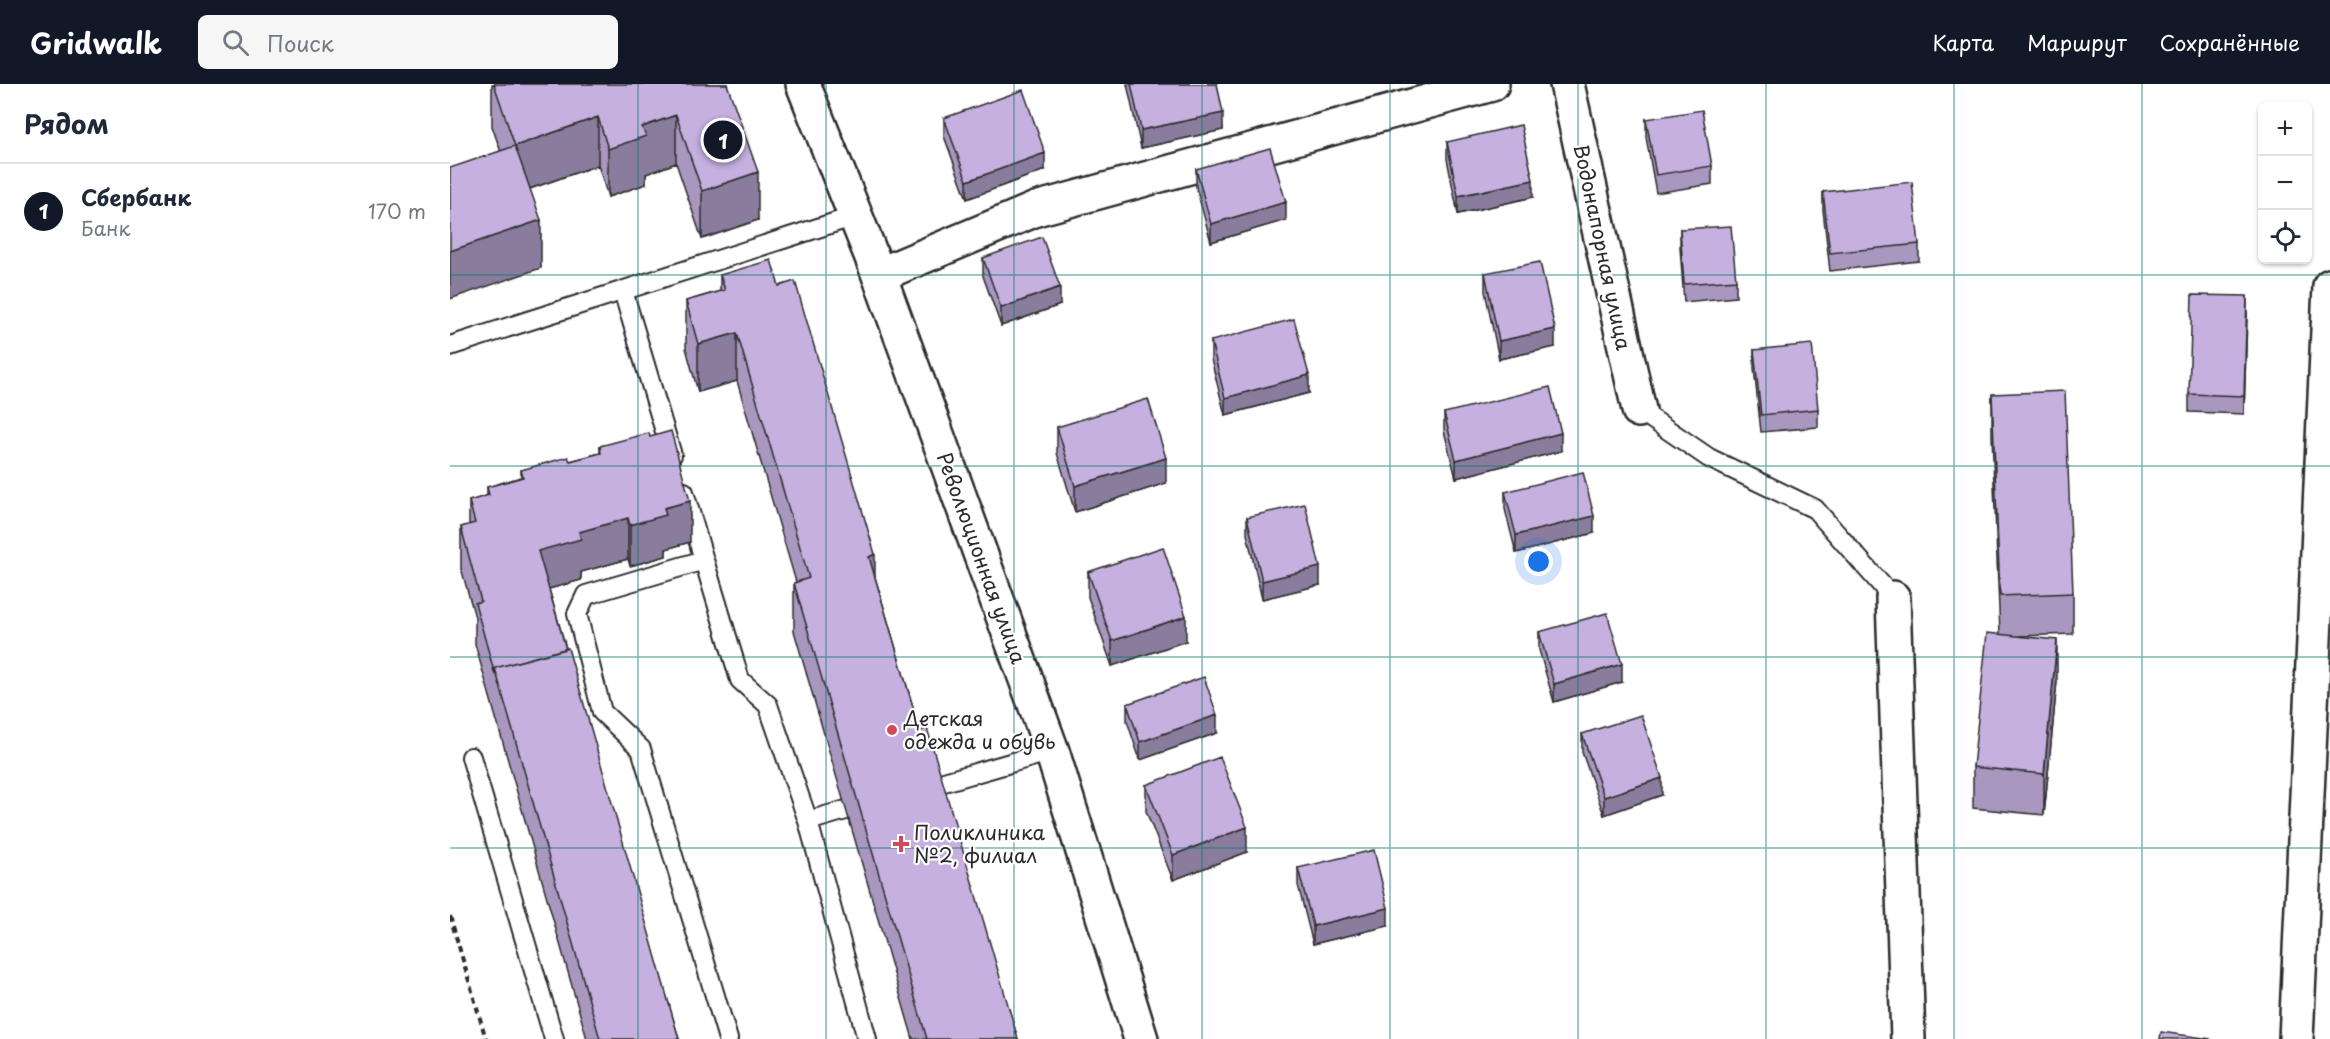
<!DOCTYPE html>
<html lang="ru">
<head>
<meta charset="utf-8">
<style>
  :root { --surface:#fff; --page:#f6f6f7; --text:#1f2937; --muted:#747a83; --line:#e0e1e3; --accent:#111827 }
  body { margin:0; font-family:"Playpen Sans",sans-serif; background:var(--page); color:var(--text) }
  .controls { position:absolute; right:18px; top:18px; display:grid; overflow:hidden; border-radius:9px; box-shadow:0 2px 4px #0004 }
  .controls button { width:54px; height:54px; display:grid; place-items:center; padding:0; border:0; border-bottom:2px solid var(--line); background:var(--surface); color:var(--text); font:30px sans-serif }
  .you { position:absolute; left:1089px; top:478px; width:21px; height:21px; margin:-15px; border:4px solid #fff; border-radius:50%; background:#1a73e8; box-shadow:0 0 0 9px #1a73e833 }
  .badge { display:grid; place-items:center; width:39px; height:39px; border-radius:50%; background:var(--accent); color:#fff; font-size:20px; font-weight:700 }
  .pin { position:absolute; translate:-50% -50%; border:3px solid #fff; box-shadow:0 2px 6px #0006 }
  .list { margin:0; padding:0; list-style:none }
  h2 { display:flex; justify-content:space-between; align-items:center; height:78px; margin:0; padding:0 24px; font-size:26px }
  h2 small { font-size:20px; font-weight:400; color:var(--muted) }
  .list li { display:grid; grid-template-columns:39px 1fr auto; gap:18px; align-items:center; box-sizing:border-box; height:96px; padding:0 24px; border-top:2px solid var(--line) }
  .list b { display:block; font-size:22px; white-space:nowrap }
  .list p { margin:0; font-size:20px; white-space:nowrap; color:var(--muted) }
  .list em { font-size:20px; font-style:normal; color:var(--muted) }
  .icon { flex:none; width:33px; height:33px; fill:none; stroke:currentColor; stroke-width:2; stroke-linecap:round; stroke-linejoin:round }
  .map { position:relative; flex:none; width:1880px; height:955px; overflow:hidden }
  header { display:flex; align-items:center; gap:36px; box-sizing:border-box; height:84px; padding:0 30px; background:var(--accent); color:#fff }
  header strong { font-size:28px }
  nav { display:flex; gap:33px; margin-inline-start:auto; font-size:21px }
  .search { width:420px; height:54px; background:var(--page); display:flex; align-items:center; gap:15px; box-sizing:border-box; padding:0 21px; border-radius:9px; color:var(--muted); font-size:22px }
  main { display:flex }
  aside { flex:1; background:var(--surface) }
  .map>svg:first-child { display:block }
  .lines { fill:none; stroke-linecap:round; stroke-linejoin:round }
  .lane-casing { stroke:#2b2b2b; stroke-width:22 }
  .street-casing { stroke:#2b2b2b; stroke-width:38 }
  .secondary-casing { stroke:#2b2b2b; stroke-width:38 }
  .path { stroke:#2b2b2b; stroke-width:4; stroke-dasharray:6 4.5; stroke-linecap:butt }
  .lane { stroke:#fff; stroke-width:18 }
  .street { stroke:#fff; stroke-width:33 }
  .secondary { stroke:#fff; stroke-width:33 }
  .wall { fill:#a997c0; stroke:#2b2b2b; stroke-width:1.5 }
  .shaded-wall { fill:#8a7b9c; stroke:#2b2b2b; stroke-width:1.5 }
  .building { fill:#c5b0df; stroke:#2b2b2b; stroke-width:1.5 }
  .grid { fill:none; stroke:#0f766e; stroke-width:1.5; stroke-opacity:0.55 }
  .poi-dot { fill:#d1495b; stroke:#fff; stroke-width:2 }
  .labels { text-anchor:middle; dominant-baseline:central; stroke-width:4.5; stroke-linejoin:round; paint-order:stroke }
  .street-label { font-size:20px; fill:#2b2b2b; stroke:#fff }
  .poi-label { font-size:20px; fill:#2b2b2b; stroke:#fff; text-anchor:start }
</style>
</head>
<body>
<header>
<strong>Gridwalk</strong>
<div class="search"><svg class="icon" aria-label="search" viewBox="0 0 24 24"><circle cx="10" cy="10" r="6"/><path d="M15 15l6 6"/></svg>Поиск</div>
<nav><a>Карта</a><a>Маршрут</a><a>Сохранённые</a></nav>
</header>
<main>
<aside>
<h2>Рядом<small></small></h2>
<ul class="list">
<li><span class="badge">1</span><div><b>Сбербанк</b><p>Банк</p></div><em>170 m</em></li>
</ul>
</aside>
<div class="map">
<svg width="1880" height="955" viewBox="0 0 1880 955">
  <rect width="100%" height="100%" fill="#fff"/>
  <filter id="ink" filterUnits="userSpaceOnUse"><feTurbulence type="fractalNoise" baseFrequency=".0167" numOctaves="2"/><feDisplacementMap in="SourceGraphic" scale="12" xChannelSelector="R" yChannelSelector="G"/><feConvolveMatrix kernelMatrix="1 2 1 2 8 2 1 2 1" color-interpolation-filters="sRGB"/></filter>
  <g filter="url(#ink)">
    <g class="lines">
      <!-- lane casing -->
      <g class="lane-casing">
        <path id="lane" d="M 173,207 L 222,371
          M 0,262 L 405,132
          M 1189,326 L 1259,374 L 1365,425 L 1443,514
          M 234,408 L 254,476 L 136,511 L 127,530 L 152,628 L 191,665 L 278,955
          M 254,476 L 290,596 L 318,621 L 358,737
          M 21,673 L 104,955
          M 480,702 L 602,667
          M 396,726 L 358,737 L 417,955"/>
      </g>
      <!-- street casing -->
      <g class="street-casing">
        <path id="street" d="M 1117,0 L 1189,326
          M 429,191 L 586,125 L 1042,0
          M 1443,514 L 1458,955
          M 1846,955 L 1880,202"/>
      </g>
      <!-- secondary casing -->
      <g class="secondary-casing">
        <path id="secondary" d="M 353,0 L 429,191 L 602,667 L 691,955"/>
      </g>
      <!-- path -->
      <path class="path" d="M 0,832 L 36,955"/>
      <!-- lane -->
      <use href="#lane" class="lane"/>
      <!-- street -->
      <use href="#street" class="street"/>
      <!-- secondary -->
      <use href="#secondary" class="secondary"/>
    </g>
    <!-- wall -->
    <path class="wall" d="M 42,0 L 277,0 L 308,136 L 252,155 L 226,79 L 196,90 L 196,100 L 158,113 L 148,81 L 80,105 L 91,184 L 42,42 Z
      M 677,0 L 767,0 L 773,46 L 691,64 Z
      M 494,34 L 595,86 L 517,115 L 494,52 Z
      M 1196,35 L 1262,82 L 1262,100 L 1206,109 L 1196,53 Z
      M 997,58 L 1083,113 L 1008,130 L 997,75 Z
      M 746,85 L 836,136 L 761,158 L 746,103 Z
      M 1373,108 L 1469,160 L 1469,177 L 1380,187 L 1373,126 Z
      M 1230,145 L 1286,196 L 1286,213 L 1234,218 L 1230,163 Z
      M 533,174 L 610,221 L 551,242 L 533,192 Z
      M 1035,189 L 1105,263 L 1049,275 L 1035,207 Z
      M 270,191 L 329,202 L 425,493 L 470,647 L 568,955 L 463,955 L 344,547 L 344,499 L 346,498 L 287,297 L 248,308 L 236,264 L 236,217 L 270,207 Z
      M 1797,230 L 1794,330 L 1739,328 L 1739,310 Z
      M 761,257 L 859,309 L 775,331 L 761,275 Z
      M 1304,266 L 1368,325 L 1368,343 L 1311,348 L 1304,284 Z
      M 1542,310 L 1623,509 L 1623,550 L 1570,552 L 1607,597 L 1594,731 L 1523,724 L 1523,683 L 1550,550 L 1542,351 Z
      M 994,329 L 1111,367 L 1006,394 L 994,347 Z
      M 607,343 L 716,399 L 625,428 L 607,369 Z
      M 200,353 L 240,458 L 216,465 L 216,472 L 180,482 L 178,475 L 131,488 L 131,496 L 99,505 L 229,955 L 137,955 L 25,560 L 25,533 L 11,484 L 11,443 L 19,441 L 19,417 L 37,412 L 37,403 L 71,393 L 71,386 L 120,377 L 150,369 L 150,362 Z
      M 1055,408 L 1144,449 L 1066,469 L 1055,425 Z
      M 797,433 L 870,501 L 812,515 L 797,450 Z
      M 638,488 L 736,557 L 662,582 L 638,513 Z
      M 1089,548 L 1172,598 L 1104,618 L 1089,566 Z
      M 677,620 L 767,649 L 690,676 L 677,637 Z
      M 1132,650 L 1212,711 L 1154,731 L 1132,668 Z
      M 696,701 L 797,768 L 723,796 L 696,727 Z
      M 848,784 L 938,842 L 863,860 L 848,801 Z"/>
    <!-- shaded-wall -->
    <path class="shaded-wall" d="M 773,29 L 773,46 L 691,64 L 691,46 Z
      M 226,31 L 226,79 L 196,90 L 196,100 L 158,113 L 158,65 L 192,43 Z
      M 148,33 L 148,81 L 65,110 L 65,62 Z
      M 595,69 L 595,86 L 517,115 L 517,97 Z
      M 308,88 L 308,136 L 252,155 L 252,107 Z
      M 1083,96 L 1083,113 L 1008,130 L 1008,112 Z
      M 836,118 L 836,136 L 761,158 L 761,140 Z
      M 91,136 L 91,184 L 0,215 L 0,167 Z
      M 610,203 L 610,221 L 551,242 L 551,224 Z
      M 1797,212 L 1797,230 L 1794,330 L 1794,312 Z
      M 1105,245 L 1105,263 L 1049,275 L 1049,257 Z
      M 287,249 L 287,297 L 248,308 L 248,260 Z
      M 859,291 L 859,309 L 775,331 L 775,314 Z
      M 1111,349 L 1111,367 L 1006,394 L 1006,376 Z
      M 716,374 L 716,399 L 625,428 L 625,402 Z
      M 240,417 L 240,458 L 216,465 L 216,472 L 180,482 L 180,441 L 214,424 Z
      M 1144,432 L 1144,449 L 1066,469 L 1066,451 Z
      M 178,434 L 178,475 L 131,488 L 131,496 L 88,508 L 88,467 L 129,448 Z
      M 425,470 L 425,518 L 419,473 Z
      M 870,483 L 870,501 L 812,515 L 812,497 Z
      M 736,532 L 736,557 L 662,582 L 662,557 Z
      M 1607,556 L 1607,597 L 1594,731 L 1594,690 Z
      M 1172,580 L 1172,598 L 1104,618 L 1104,600 Z
      M 767,631 L 767,649 L 690,676 L 690,658 Z
      M 1212,694 L 1212,711 L 1154,731 L 1154,713 Z
      M 797,743 L 797,768 L 723,796 L 723,771 Z
      M 938,824 L 938,842 L 863,860 L 863,842 Z"/>
    <!-- building -->
    <path class="building" d="M 44,0 L 277,0 L 308,88 L 252,107 L 226,31 L 192,43 L 196,52 L 158,65 L 148,33 L 65,62 Z
      M 681,0 L 767,0 L 773,29 L 691,46 Z
      M 573,6 L 595,69 L 517,97 L 494,34 Z
      M 1252,26 L 1262,82 L 1206,91 L 1196,35 Z
      M 1071,41 L 1083,96 L 1008,112 L 997,58 Z
      M 65,62 L 91,136 L 0,167 L 0,84 Z
      M 820,64 L 836,118 L 761,140 L 746,85 Z
      M 1462,98 L 1469,160 L 1380,169 L 1373,108 Z
      M 1281,142 L 1286,196 L 1234,200 L 1230,145 Z
      M 592,153 L 610,203 L 551,224 L 533,174 Z
      M 321,176 L 329,202 L 345,197 L 425,470 L 419,473 L 470,647 L 477,644 L 568,955 L 477,955 L 344,499 L 359,494 L 287,249 L 248,260 L 236,217 L 275,206 L 270,191 Z
      M 1090,178 L 1105,245 L 1049,257 L 1035,189 Z
      M 1742,211 L 1797,212 L 1794,312 L 1739,310 Z
      M 844,235 L 859,291 L 775,314 L 761,257 Z
      M 1362,260 L 1368,325 L 1311,331 L 1304,266 Z
      M 1100,303 L 1111,349 L 1006,376 L 994,329 Z
      M 1615,307 L 1623,509 L 1550,512 L 1542,310 Z
      M 698,315 L 716,374 L 625,402 L 607,343 Z
      M 221,347 L 240,417 L 214,424 L 216,431 L 180,441 L 178,434 L 129,448 L 131,455 L 88,467 L 116,565 L 45,584 L 45,591 L 25,519 L 31,517 L 11,443 L 25,439 L 19,417 L 39,411 L 37,403 L 73,393 L 71,386 L 118,373 L 120,377 L 151,369 L 150,362 L 199,349 L 200,353 Z
      M 1133,388 L 1144,432 L 1066,451 L 1055,408 Z
      M 855,420 L 870,483 L 812,497 L 797,433 Z
      M 713,463 L 736,532 L 662,557 L 638,488 Z
      M 1157,529 L 1172,580 L 1104,600 L 1089,548 Z
      M 1537,549 L 1607,556 L 1594,690 L 1523,683 Z
      M 118,564 L 229,955 L 150,955 L 45,584 Z
      M 754,593 L 767,631 L 690,658 L 677,620 Z
      M 1191,631 L 1212,694 L 1154,713 L 1132,650 Z
      M 770,673 L 797,743 L 723,771 L 696,701 Z
      M 924,766 L 938,824 L 863,842 L 848,784 Z
      M 1711,948 L 1761,955 L 1710,955 Z"/>
  </g>
  <!-- grid -->
  <path class="grid" d="M 188,0 L 188,955M 376,0 L 376,955M 564,0 L 564,955M 752,0 L 752,955M 940,0 L 940,955M 1128,0 L 1128,955M 1316,0 L 1316,955M 1504,0 L 1504,955M 1692,0 L 1692,955M 0,191 L 1880,191M 0,382 L 1880,382M 0,573 L 1880,573M 0,764 L 1880,764"/>
  <!-- markers -->
  <g class="poi-dot">
    <circle cx="442" cy="646" r="6"/>
    <path d="M448 751h6v6h6v6h-6v6h-6v-6h-6v-6h6z"/>
  </g>
  <g class="labels">
    <!-- street labels -->
    <g class="street-label">
      <text transform="translate(1153 163) rotate(78)">Водонапорная улица</text>
      <text transform="translate(532 474) rotate(70)">Революционная улица</text>
    </g>
    <!-- poi labels -->
    <g class="poi-label">
      <text x="454" y="634">Детская<tspan x="454" dy="23">одежда и обувь</tspan></text>
      <text x="464" y="748">Поликлиника<tspan x="464" dy="23">№2, филиал</tspan></text>
    </g>
  </g>
</svg>
<div class="controls">
<button>+</button>
<button>−</button>
<button><svg class="icon" aria-label="locate" viewBox="0 0 24 24"><circle cx="12" cy="12" r="6"/><path d="M12 2v4M12 18v4M2 12h4M18 12h4"/></svg></button>
</div>
<div class="you"></div>
<div class="pin badge" style="left:273px;top:56px">1</div>
</div>
</main>
</body>
</html>
